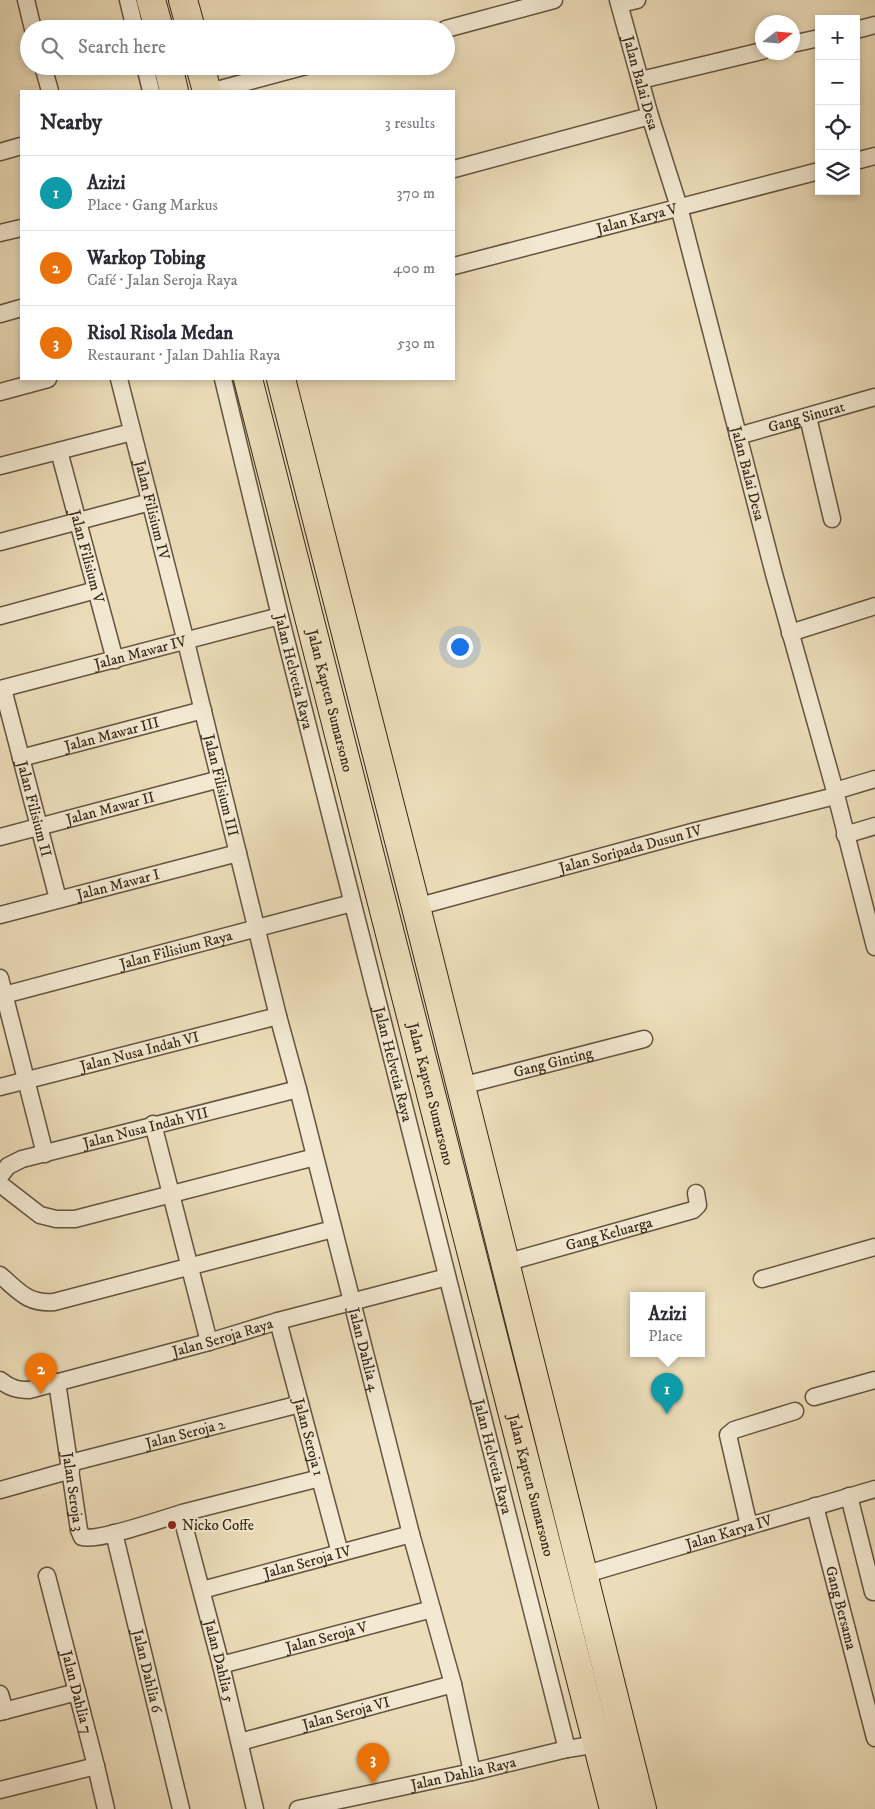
<!DOCTYPE html>
<html lang="en">
<head>
<meta charset="utf-8">
<style>
  :root { --surface:#fff; --page:#f7f7f7; --text:#2b2b33; --muted:#7c7c81; --line:#e1e1e2; --accent:#111827 }
  body { margin:0; font-family:"IM FELL DW Pica",serif; background:var(--page); color:var(--text) }
  .controls { position:absolute; right:15px; top:15px; display:grid; overflow:hidden; border-radius:0px; box-shadow:0 2px 8px #0003 }
  .controls button { width:45px; height:45px; display:grid; place-items:center; padding:0; border:0; border-bottom:1px solid var(--line); background:var(--surface); color:var(--text); font:25px sans-serif }
  .compass { position:absolute; left:755px; top:15px; width:45px; height:45px; border-radius:50%; background:var(--surface); box-shadow:0 2px 8px #0003; rotate:74deg }
  .you { position:absolute; left:459px; top:646px; width:18px; height:18px; margin:-12px; border:4px solid #fff; border-radius:50%; background:#1a73e8; box-shadow:0 0 0 8px #1a73e833 }
  .badge { display:grid; place-items:center; width:32px; height:32px; border-radius:50%; background:var(--accent); color:#fff; font-size:16px; font-weight:700 }
  .pin { position:absolute; translate:-50% -41px; filter:drop-shadow(0 1px 2px #0008) }
  .pin::after { content:''; position:absolute; top:26px; width:18px; height:15px; background:inherit; clip-path:polygon(0 0,100% 0,50% 100%) }
  .popup { position:absolute; left:630px; top:1292px; width:75px; height:65px; box-sizing:border-box; display:grid; place-content:center; border-radius:0px; background:var(--surface); filter:drop-shadow(0 1px 4px #0005); font-size:16px; white-space:nowrap; color:var(--muted) }
  .popup b { font-size:19px; color:var(--text) }
  .popup::after { content:''; position:absolute; left:50%; top:100%; margin-left:-10px; border:10px solid transparent; border-top-color:var(--surface) }
  .list { margin:0; padding:0; list-style:none }
  h2 { display:flex; justify-content:space-between; align-items:center; height:65px; margin:0; padding:0 20px; font-size:21px }
  h2 small { font-size:16px; font-weight:400; color:var(--muted) }
  .list li { display:grid; grid-template-columns:32px 1fr auto; gap:15px; align-items:center; box-sizing:border-box; height:75px; padding:0 20px; border-top:1px solid var(--line) }
  .list b { display:block; font-size:19px; white-space:nowrap }
  .list p { margin:0; font-size:16px; white-space:nowrap; color:var(--muted) }
  .list em { font-size:16px; font-style:normal; color:var(--muted) }
  .icon { flex:none; width:28px; height:28px; fill:none; stroke:currentColor; stroke-width:2; stroke-linecap:round; stroke-linejoin:round }
  .map { position:relative; flex:none; width:875px; height:1809px; overflow:hidden }
  .search { position:absolute; background:var(--surface); box-shadow:0 2px 8px #0003; left:20px; top:20px; width:435px; height:55px; display:flex; align-items:center; gap:12px; box-sizing:border-box; padding:0 18px; border-radius:28px; color:var(--muted); font-size:19px }
  .panel { position:absolute; background:var(--surface); box-shadow:0 2px 8px #0003; left:20px; top:90px; width:435px; height:290px; border-radius:0px }
  .map>svg:first-child { display:block }
  .lines { fill:none; stroke-linecap:round; stroke-linejoin:round }
  .street-casing { stroke:#645440; stroke-width:19 }
  .highway-casing { stroke:#362718; stroke-width:30 }
  .street { stroke:#f3e9d2; stroke-width:16 }
  .highway { stroke:#ecddba; stroke-width:28 }
  .poi-dot { fill:#8f2418; stroke:#f3e9d2; stroke-width:2 }
  .labels { text-anchor:middle; dominant-baseline:central; stroke-width:4; stroke-linejoin:round; paint-order:stroke }
  .street-label { font-size:15px; fill:#362718; stroke:#f3e9d2 }
  .poi-label { font-size:15px; fill:#362718; stroke:#f3e9d2; text-anchor:start }
</style>
</head>
<body>
<div class="map">
<svg width="875" height="1809" viewBox="0 0 875 1809">
  <rect width="100%" height="100%" fill="#ecddba"/>
  <filter id="stains"><feTurbulence type="fractalNoise" baseFrequency=".004" numOctaves="4"/><feColorMatrix values="0 0 0 0 .2 0 0 0 0 .09 0 0 0 0 .02 0 0 0 .5 -.17"/></filter>
  <radialGradient id="worn" r=".72"><stop offset=".6" stop-color="#630" stop-opacity="0"/><stop offset="1" stop-color="#630" stop-opacity=".3"/></radialGradient>
  <g class="lines">
    <!-- street casing -->
    <g class="street-casing">
      <g id="street">
        <path d="M 26,0 L 33,29"/>
        <path d="M 128,0 L 135,29"/>
        <path id="s1" d="M 618,0 L 650,116 L 679,207 L 774,574 L 835,791 L 875,947"/>
        <path d="M 620,4 L 637,0"/>
        <path d="M 446,29 L 554,0"/>
        <path d="M 856,30 L 875,25"/>
        <path d="M 792,44 L 819,38"/>
        <path d="M 43,66 L 50,91"/>
        <path d="M 145,66 L 151,91"/>
        <path d="M 641,80 L 762,51"/>
        <path d="M 213,91 L 306,66"/>
        <path d="M 0,152 L 21,146"/>
        <path d="M 856,161 L 875,156"/>
        <path d="M 454,169 L 650,116"/>
        <path d="M 0,233 L 21,228"/>
        <path id="s2" d="M 454,266 L 819,171"/>
        <path d="M 0,314 L 21,308"/>
        <path id="s3" d="M 119,379 L 186,642 L 278,1016 L 298,1089 L 411,1534 L 453,1684 L 472,1772"/>
        <path id="s4" d="M 223,379 L 280,616 L 567,1749"/>
        <path d="M 0,392 L 48,379"/>
        <path d="M 808,417 L 832,519"/>
        <path id="s5" d="M 738,436 L 875,397"/>
        <path id="s6" d="M 59,451 L 115,660"/>
        <path d="M 0,466 L 132,432"/>
        <path d="M 0,542 L 150,502"/>
        <path d="M 0,616 L 96,590"/>
        <path d="M 790,633 L 875,606"/>
        <path id="s7" d="M 0,689 L 280,616"/>
        <path id="s8" d="M 3,689 L 58,899"/>
        <path id="s9" d="M 21,758 L 203,710"/>
        <path d="M 835,791 L 875,779"/>
        <path d="M 845,835 L 875,826"/>
        <path id="s10" d="M 0,837 L 220,779"/>
        <path id="s11" d="M 416,907 L 692,832 L 835,796"/>
        <path id="s12" d="M 0,915 L 238,853"/>
        <path d="M 0,978 L 45,1154"/>
        <path id="s13" d="M 0,996 L 352,903"/>
        <path id="s14" d="M 461,1086 L 644,1039"/>
        <path id="s15" d="M 0,1087 L 278,1016"/>
        <path d="M 153,1124 L 209,1342"/>
        <path id="s16" d="M 0,1176 L 8,1166 L 22,1159 L 298,1089"/>
        <path d="M 0,1184 L 40,1215 L 56,1219 L 75,1219 L 315,1157"/>
        <path id="s17" d="M 505,1263 L 693,1210 L 698,1205 L 696,1193"/>
        <path d="M 0,1275 C 19,1291 27,1304 54,1302 L 333,1229"/>
        <path d="M 762,1279 L 875,1247"/>
        <path id="s18" d="M 278,1321 L 340,1553"/>
        <path id="s19" d="M 0,1380 C 10,1388 17,1390 29,1390 L 209,1342 L 278,1321 L 447,1277"/>
        <path id="s20" d="M 57,1382 L 79,1530 L 82,1537 C 97,1542 162,1519 182,1513 C 228,1501 274,1490 320,1478"/>
        <path d="M 814,1397 L 875,1380"/>
        <path id="s21" d="M 70,1463 L 300,1404"/>
        <path d="M 0,1490 L 71,1470"/>
        <path d="M 849,1496 L 873,1592"/>
        <path id="s22" d="M 815,1506 L 875,1738"/>
        <path id="s23" d="M 181,1514 L 221,1665 L 255,1809"/>
        <path d="M 749,1526 L 728,1435 L 734,1430 L 795,1411"/>
        <path id="s24" d="M 114,1533 L 181,1809"/>
        <path id="s25" d="M 583,1575 L 875,1489"/>
        <path id="s26" d="M 47,1576 L 96,1766 L 106,1809"/>
        <path id="s27" d="M 202,1590 L 411,1534"/>
        <path id="s28" d="M 221,1665 L 432,1609"/>
        <path d="M 0,1694 L 5,1711"/>
        <path d="M 0,1712 L 77,1692"/>
        <path id="s29" d="M 240,1742 L 453,1684"/>
        <path d="M 0,1790 L 96,1766"/>
        <path id="s30" d="M 298,1809 L 472,1772 L 567,1749 L 598,1744"/>
      </g>
    </g>
    <!-- highway casing -->
    <g class="highway-casing">
      <g id="highway">
        <path d="M 151,0 L 159,29"/>
        <path d="M 183,0 L 191,29"/>
        <path d="M 168,66 L 174,91"/>
        <path d="M 200,66 L 207,91"/>
        <path id="s31" d="M 248,379 L 614,1809"/>
        <path d="M 281,379 L 416,907 L 642,1809"/>
      </g>
    </g>
    <!-- street -->
    <use href="#street" class="street"/>
    <!-- highway -->
    <use href="#highway" class="highway"/>
  </g>
  <!-- markers -->
  <circle class="poi-dot" cx="172" cy="1525" r="5"/>
  <g class="labels">
    <!-- street labels -->
    <g class="street-label">
      <text stroke="none"><textPath href="#s1" startOffset="86">Jalan Balai Desa</textPath></text>
      <text stroke="none"><textPath href="#s2" startOffset="189">Jalan Karya V</textPath></text>
      <text stroke="none"><textPath href="#s5" startOffset="71">Gang Sinurat</textPath></text>
      <text stroke="none"><textPath href="#s1" startOffset="491">Jalan Balai Desa</textPath></text>
      <text stroke="none"><textPath href="#s3" startOffset="135">Jalan Filisium IV</textPath></text>
      <text stroke="none"><textPath href="#s6" startOffset="109">Jalan Filisium V</textPath></text>
      <text stroke="none"><textPath href="#s7" startOffset="145">Jalan Mawar IV</textPath></text>
      <text stroke="none"><textPath href="#s4" startOffset="301">Jalan Helvetia Raya</textPath></text>
      <text stroke="none"><textPath href="#s31" startOffset="332">Jalan Kapten Sumarsono</textPath></text>
      <text stroke="none"><textPath href="#s9" startOffset="94">Jalan Mawar III</textPath></text>
      <text stroke="none"><textPath href="#s3" startOffset="419">Jalan Filisium III</textPath></text>
      <text stroke="none"><textPath href="#s8" startOffset="124">Jalan Filisium II</textPath></text>
      <text stroke="none"><textPath href="#s10" startOffset="114">Jalan Mawar II</textPath></text>
      <text stroke="none"><textPath href="#s11" startOffset="222">Jalan Soripada Dusun IV</textPath></text>
      <text stroke="none"><textPath href="#s12" startOffset="122">Jalan Mawar I</textPath></text>
      <text stroke="none"><textPath href="#s13" startOffset="182">Jalan Filisium Raya</textPath></text>
      <text stroke="none"><textPath href="#s15" startOffset="144">Jalan Nusa Indah VI</textPath></text>
      <text stroke="none"><textPath href="#s14" startOffset="95">Gang Ginting</textPath></text>
      <text stroke="none"><textPath href="#s4" startOffset="706">Jalan Helvetia Raya</textPath></text>
      <text stroke="none"><textPath href="#s31" startOffset="738">Jalan Kapten Sumarsono</textPath></text>
      <text stroke="none"><textPath href="#s16" startOffset="156">Jalan Nusa Indah VII</textPath></text>
      <text stroke="none"><textPath href="#s17" startOffset="108">Gang Keluarga</textPath></text>
      <text stroke="none"><textPath href="#s19" startOffset="232">Jalan Seroja Raya</textPath></text>
      <text stroke="none"><textPath href="#s3" startOffset="1001">Jalan Dahlia 4</textPath></text>
      <text stroke="none"><textPath href="#s21" startOffset="119">Jalan Seroja 2</textPath></text>
      <text stroke="none"><textPath href="#s18" startOffset="120">Jalan Seroja 1</textPath></text>
      <text stroke="none"><textPath href="#s4" startOffset="1111">Jalan Helvetia Raya</textPath></text>
      <text stroke="none"><textPath href="#s31" startOffset="1142">Jalan Kapten Sumarsono</textPath></text>
      <text stroke="none"><textPath href="#s20" startOffset="111">Jalan Seroja 3</textPath></text>
      <text stroke="none"><textPath href="#s25" startOffset="152">Jalan Karya IV</textPath></text>
      <text stroke="none"><textPath href="#s27" startOffset="109">Jalan Seroja IV</textPath></text>
      <text stroke="none"><textPath href="#s22" startOffset="105">Gang Bersama</textPath></text>
      <text stroke="none"><textPath href="#s28" startOffset="109">Jalan Seroja V</textPath></text>
      <text stroke="none"><textPath href="#s23" startOffset="152">Jalan Dahlia 5</textPath></text>
      <text stroke="none"><textPath href="#s24" startOffset="142">Jalan Dahlia 6</textPath></text>
      <text stroke="none"><textPath href="#s26" startOffset="120">Jalan Dahlia 7</textPath></text>
      <text stroke="none"><textPath href="#s29" startOffset="110">Jalan Seroja VI</textPath></text>
      <text stroke="none"><textPath href="#s30" startOffset="169">Jalan Dahlia Raya</textPath></text>
    </g>
    <!-- poi labels -->
    <g class="poi-label">
      <text x="182" y="1525">Nicko Coffe</text>
    </g>
  </g>
  <rect width="100%" height="100%" filter="url(#stains)"/>
  <rect width="100%" height="100%" fill="url(#worn)"/>
</svg>
<div class="controls">
<button>+</button>
<button>−</button>
<button><svg class="icon" aria-label="locate" viewBox="0 0 24 24"><circle cx="12" cy="12" r="6"/><path d="M12 2v4M12 18v4M2 12h4M18 12h4"/></svg></button>
<button><svg class="icon" aria-label="layers" viewBox="0 0 24 24"><path d="M12 4l9 5-9 5-9-5zM3 14l9 5 9-5"/></svg></button>
</div>
<svg class="compass" viewBox="-18 -18 36 36"><path d="M0-13l5 13h-10z" fill="#e53935"/><path d="M0 13l5-13h-10z" fill="#7c7c81"/></svg>
<div class="you"></div>
<div class="pin badge" style="left:667px;top:1414px;background:#0f9aa8">1</div>
<div class="popup"><b>Azizi</b>Place</div>
<div class="pin badge" style="left:41px;top:1394px;background:#e8710a">2</div>
<div class="pin badge" style="left:373px;top:1784px;background:#e8710a">3</div>
<div class="search"><svg class="icon" aria-label="search" viewBox="0 0 24 24"><circle cx="10" cy="10" r="6"/><path d="M15 15l6 6"/></svg>Search here</div>
<section class="panel">
<h2>Nearby<small>3 results</small></h2>
<ul class="list">
<li><span class="badge" style="background:#0f9aa8">1</span><div><b>Azizi</b><p>Place · Gang Markus</p></div><em>370 m</em></li>
<li><span class="badge" style="background:#e8710a">2</span><div><b>Warkop Tobing</b><p>Café · Jalan Seroja Raya</p></div><em>400 m</em></li>
<li><span class="badge" style="background:#e8710a">3</span><div><b>Risol Risola Medan</b><p>Restaurant · Jalan Dahlia Raya</p></div><em>530 m</em></li>
</ul>
</section>
</div>
</body>
</html>
